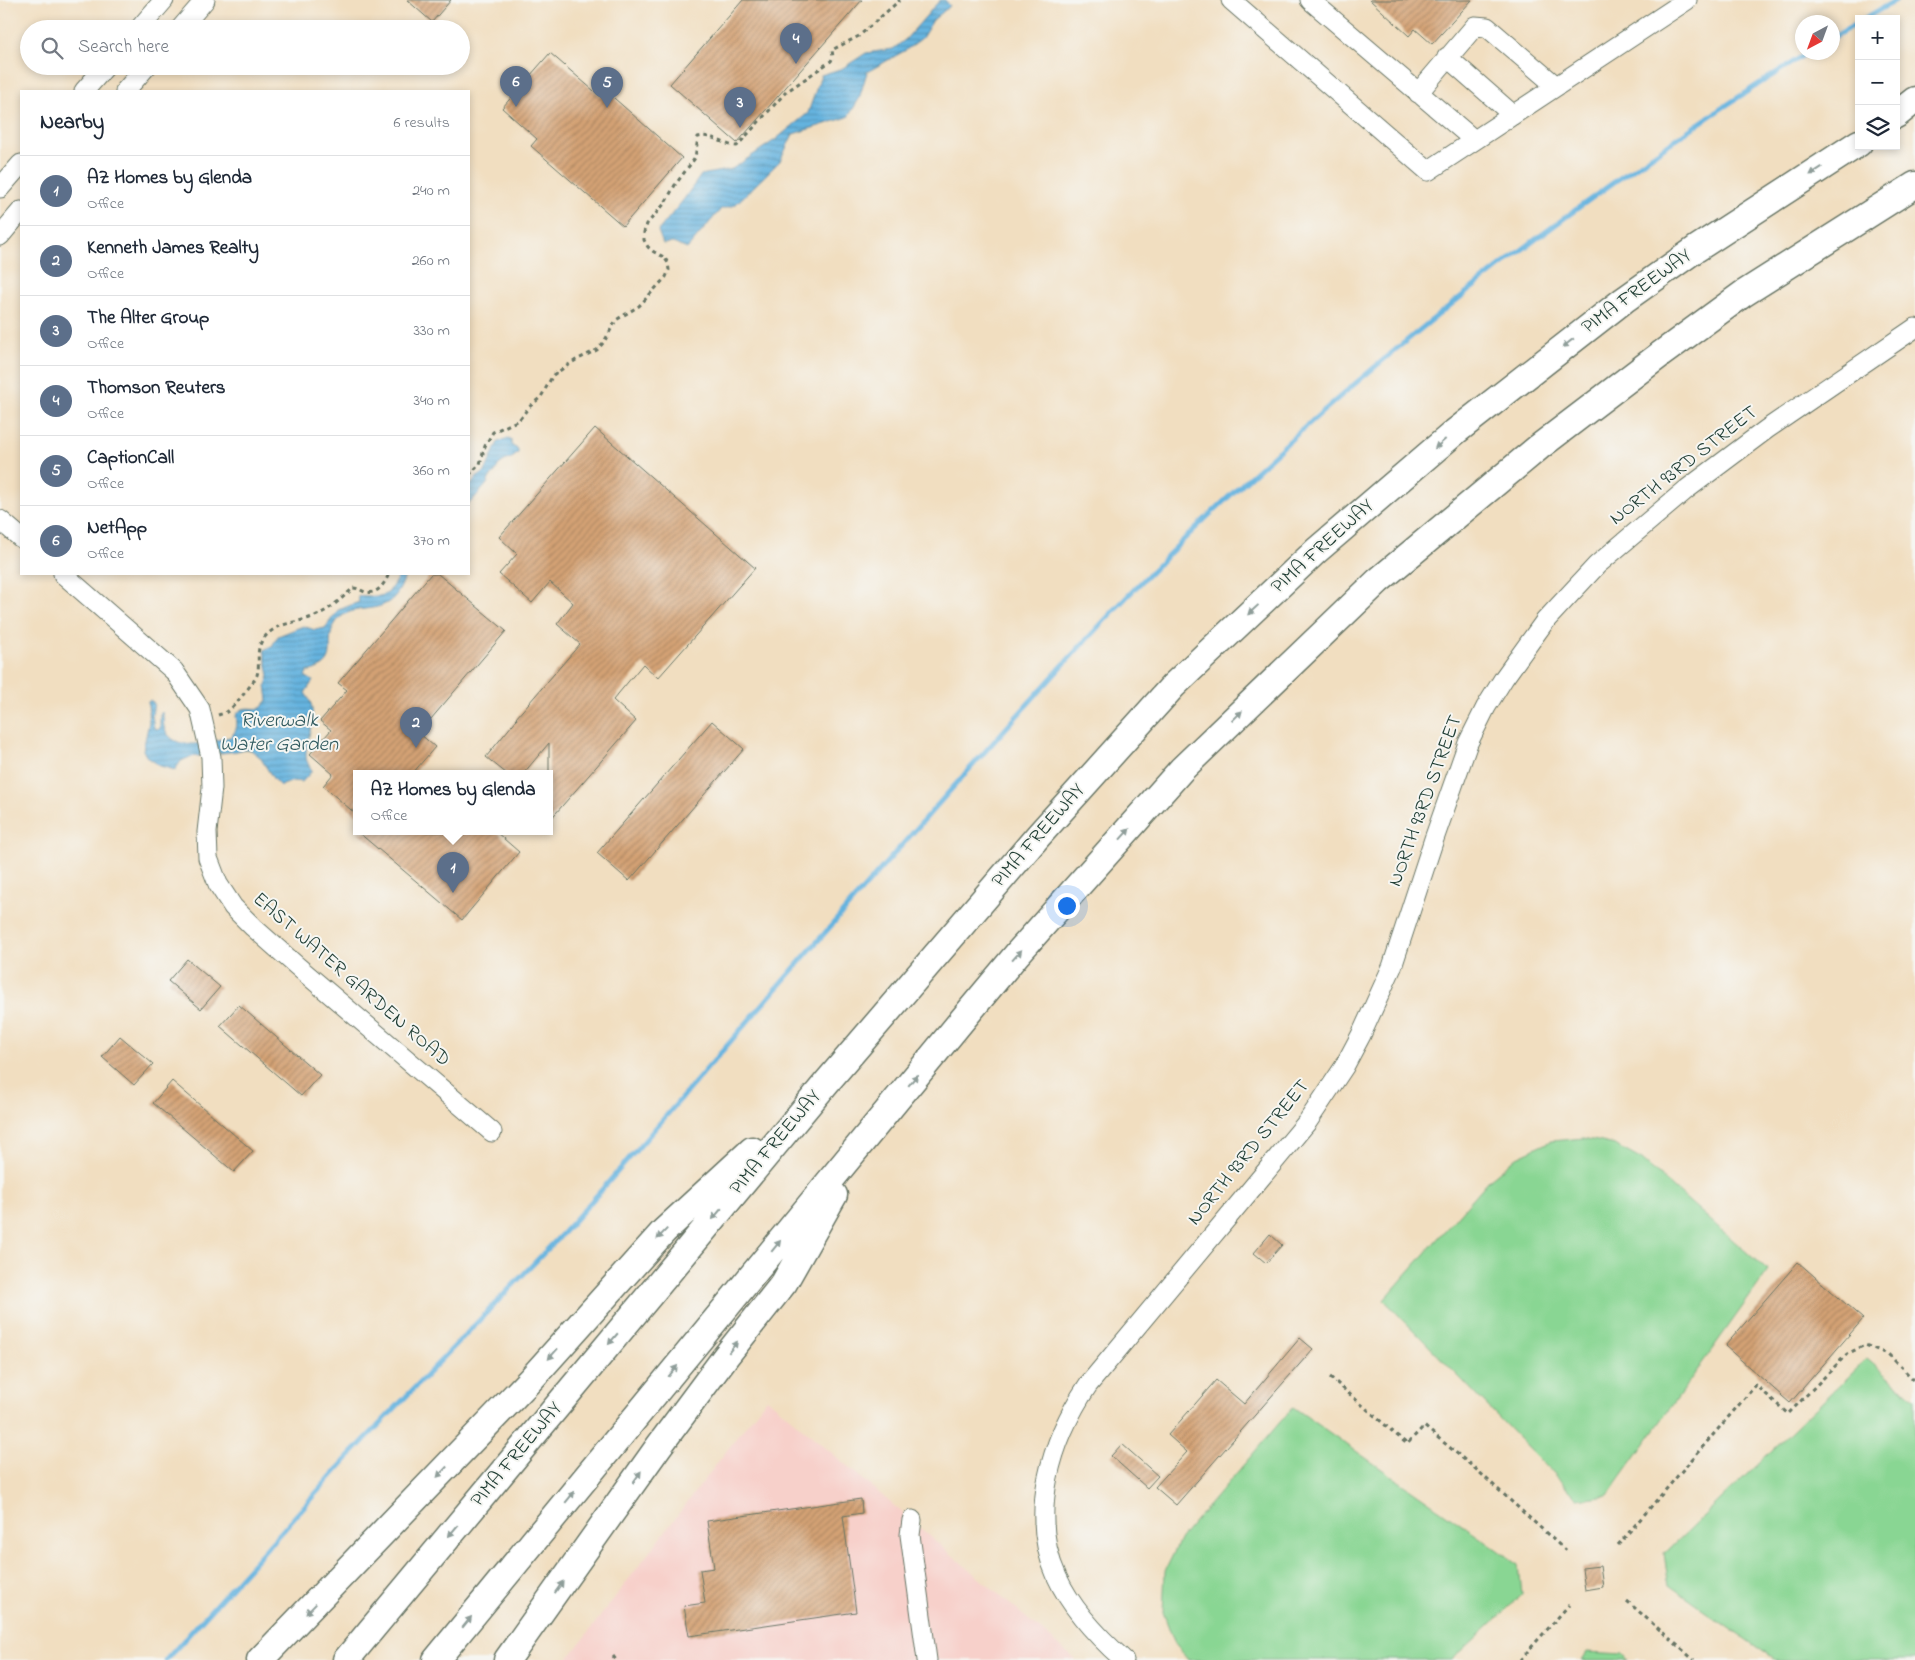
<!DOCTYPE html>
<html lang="en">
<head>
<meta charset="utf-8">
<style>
  :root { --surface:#fff; --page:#f2f2f3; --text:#1f2937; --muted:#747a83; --line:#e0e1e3; --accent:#1a73e8 }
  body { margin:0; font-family:"Indie Flower",sans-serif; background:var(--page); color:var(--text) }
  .controls { position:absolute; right:15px; top:15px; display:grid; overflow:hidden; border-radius:0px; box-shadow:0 2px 8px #0003 }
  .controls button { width:45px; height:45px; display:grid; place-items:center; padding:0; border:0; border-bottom:1px solid var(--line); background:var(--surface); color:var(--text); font:25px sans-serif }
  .compass { position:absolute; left:1795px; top:15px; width:45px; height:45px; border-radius:50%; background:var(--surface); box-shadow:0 2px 8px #0003; rotate:221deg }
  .you { position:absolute; left:1066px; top:905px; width:18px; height:18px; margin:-12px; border:4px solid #fff; border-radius:50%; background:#1a73e8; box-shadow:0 0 0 8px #1a73e833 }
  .badge { display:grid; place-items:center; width:32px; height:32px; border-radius:50%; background:var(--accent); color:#fff; font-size:16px; font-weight:700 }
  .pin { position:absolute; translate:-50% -41px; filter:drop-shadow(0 1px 2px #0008) }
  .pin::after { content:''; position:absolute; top:26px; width:18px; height:15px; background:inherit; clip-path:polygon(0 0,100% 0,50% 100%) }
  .popup { position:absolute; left:353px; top:770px; width:200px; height:65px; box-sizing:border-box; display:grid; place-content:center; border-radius:0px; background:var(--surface); filter:drop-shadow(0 1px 4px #0005); font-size:16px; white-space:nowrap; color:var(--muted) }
  .popup b { font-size:19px; color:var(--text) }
  .popup::after { content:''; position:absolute; left:50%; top:100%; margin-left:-10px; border:10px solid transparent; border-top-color:var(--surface) }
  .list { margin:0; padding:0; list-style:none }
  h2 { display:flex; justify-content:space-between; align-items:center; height:65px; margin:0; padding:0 20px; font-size:21px }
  h2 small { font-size:16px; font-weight:400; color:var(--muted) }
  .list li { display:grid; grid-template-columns:32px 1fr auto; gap:15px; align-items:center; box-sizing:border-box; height:70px; padding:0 20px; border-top:1px solid var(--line) }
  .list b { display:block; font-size:19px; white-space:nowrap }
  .list p { margin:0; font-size:16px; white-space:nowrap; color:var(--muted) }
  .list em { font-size:16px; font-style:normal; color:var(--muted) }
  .icon { flex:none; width:28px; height:28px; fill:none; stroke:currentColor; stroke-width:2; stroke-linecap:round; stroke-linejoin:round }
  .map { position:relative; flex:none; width:1915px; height:1660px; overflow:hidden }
  .search { position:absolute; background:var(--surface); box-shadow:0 2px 8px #0003; left:20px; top:20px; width:450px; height:55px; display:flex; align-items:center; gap:12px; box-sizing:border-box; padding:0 18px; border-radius:28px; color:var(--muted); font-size:19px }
  .panel { position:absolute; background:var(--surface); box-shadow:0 2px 8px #0003; left:20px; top:90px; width:450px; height:485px; border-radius:0px }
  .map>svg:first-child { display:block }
  .built { fill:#f7d0ca }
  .pitch { fill:#89d693; stroke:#548a64 }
  .water { fill:url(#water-rules); stroke:#42788a }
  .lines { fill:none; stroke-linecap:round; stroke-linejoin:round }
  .stream { stroke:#65b3df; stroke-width:5 }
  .building { fill:url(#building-hatch) }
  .minor-casing { stroke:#687565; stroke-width:21 }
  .highway-casing { stroke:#687565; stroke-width:29 }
  .path { stroke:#687565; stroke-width:3; stroke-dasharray:4 4; stroke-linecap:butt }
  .minor { stroke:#fff; stroke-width:19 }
  .highway { stroke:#fff; stroke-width:26 }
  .oneway { fill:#8f9e9a }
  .labels { text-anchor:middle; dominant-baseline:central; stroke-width:4; stroke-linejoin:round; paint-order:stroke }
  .street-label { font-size:20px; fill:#1f3d34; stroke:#f6f6f2 }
  .water-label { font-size:21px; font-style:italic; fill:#305a5f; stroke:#f6f6f2 }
</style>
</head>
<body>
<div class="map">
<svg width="1915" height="1660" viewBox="0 0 1915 1660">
  <defs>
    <pattern id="water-rules" width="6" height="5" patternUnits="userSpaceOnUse" patternTransform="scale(1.25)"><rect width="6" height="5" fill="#65b3df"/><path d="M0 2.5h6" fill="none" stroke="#5393b6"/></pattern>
    <pattern id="building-hatch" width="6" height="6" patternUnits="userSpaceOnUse" patternTransform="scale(1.25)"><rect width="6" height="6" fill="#d4a275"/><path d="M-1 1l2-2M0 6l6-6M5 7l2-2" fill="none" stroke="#ab8561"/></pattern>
  </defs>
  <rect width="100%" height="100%" fill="#f6f6f2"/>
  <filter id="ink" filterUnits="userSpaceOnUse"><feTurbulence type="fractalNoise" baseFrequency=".02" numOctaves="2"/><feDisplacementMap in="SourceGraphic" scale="10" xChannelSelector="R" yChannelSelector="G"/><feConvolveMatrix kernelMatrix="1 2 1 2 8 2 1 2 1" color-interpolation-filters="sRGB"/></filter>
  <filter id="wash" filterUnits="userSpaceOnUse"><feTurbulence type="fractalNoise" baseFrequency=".0096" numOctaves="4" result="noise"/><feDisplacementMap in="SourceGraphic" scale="20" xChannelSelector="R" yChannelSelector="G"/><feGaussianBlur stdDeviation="1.12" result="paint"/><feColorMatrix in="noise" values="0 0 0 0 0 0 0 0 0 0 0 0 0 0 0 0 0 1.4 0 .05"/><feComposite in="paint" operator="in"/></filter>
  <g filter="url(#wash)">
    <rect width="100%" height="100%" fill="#f1dec0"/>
    <!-- built -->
    <path class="built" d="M 767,1398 L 1076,1660 L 567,1660 Z"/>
    <!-- pitch -->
    <path class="pitch" d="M 1584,1138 L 1615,1145 L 1642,1160 L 1768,1271 L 1608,1495 L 1578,1499 L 1384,1300 L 1489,1180 L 1517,1157 L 1551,1141 Z
      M 1867,1359 L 1915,1399 L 1915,1660 L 1775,1660 L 1669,1585 L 1664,1554 Z
      M 1293,1407 L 1519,1565 L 1522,1595 L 1452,1660 L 1188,1660 L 1175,1644 L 1163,1612 L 1165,1571 L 1181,1538 Z
      M 1587,1652 L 1622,1654 L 1627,1660 L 1582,1660 Z"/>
    <!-- water -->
    <path class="water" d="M 940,0 L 945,0 L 950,6 L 933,20 L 922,38 L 906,50 L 867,72 L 859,99 L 848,117 L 793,134 L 780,161 L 735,205 L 721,209 L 687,249 L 673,243 L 663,244 L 658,231 L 684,199 L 701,175 L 732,169 L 775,140 L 808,113 L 821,75 L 843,68 L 866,53 L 893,49 L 906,39 Z
      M 508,438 L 511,440 L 512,446 L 518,449 L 518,453 C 513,459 506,459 500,464 C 495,468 497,473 490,477 L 487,484 L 469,504 L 469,488 L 476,478 L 485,472 L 498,442 Z
      M 400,574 L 406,574 C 402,584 398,597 387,603 C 371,613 347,604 335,624 C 322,646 344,663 307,672 L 305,676 L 313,681 L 305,693 C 321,712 306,735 306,756 C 306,762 310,766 312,771 L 302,782 L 293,781 L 283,785 L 281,787 L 274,780 L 260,757 L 251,750 L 245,749 L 237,751 L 190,757 L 181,761 L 175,770 L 160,766 L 146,756 L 143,750 L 149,722 L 148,702 L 150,700 L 154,703 L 152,715 L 154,728 L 158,730 L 160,728 L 160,714 L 162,712 C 164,717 163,722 164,727 C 174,755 210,741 230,737 C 237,732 238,724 236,716 C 242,704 251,710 261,708 L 268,700 L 266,685 L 269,676 L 264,650 L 272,646 L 278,636 L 303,626 L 315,630 L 325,628 L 338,610 L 359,602 L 358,596 C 370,594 373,600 388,593 Z"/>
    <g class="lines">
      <!-- stream -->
      <path class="stream" d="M 1864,19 L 1896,0
        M 1832,38 L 1859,22
        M 166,1660 L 352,1453 L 563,1233 L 606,1185 C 728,1045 849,903 974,764 C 1048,681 1122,598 1203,521 C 1389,343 1590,189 1809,52"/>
    </g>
    <g id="blocks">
      <!-- building -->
      <path class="building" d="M 407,0 L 451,0 L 432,22 Z
        M 743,0 L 862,0 L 737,143 L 670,84 Z
        M 1370,0 L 1472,0 L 1432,44 L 1415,29 L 1409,36 Z
        M 550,53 L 601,97 L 606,91 L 682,158 L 623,226 L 531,146 L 537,139 L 502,108 Z
        M 595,428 L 755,568 L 658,678 L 643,664 L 613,700 L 636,721 L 549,821 L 549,743 L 523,774 L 507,774 L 486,757 L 517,719 L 516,718 L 580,644 L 557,624 L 573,603 L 550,582 L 532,603 L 499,574 L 517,554 L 499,537 Z
        M 431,574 L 438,574 L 506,631 L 419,733 L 435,747 L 412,774 L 357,774 L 357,815 L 323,786 L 333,774 L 310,754 L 331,730 L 320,721 L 347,690 L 338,683 Z
        M 712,721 L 744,749 L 629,881 L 597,853 Z
        M 358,832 L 496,832 L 519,852 L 462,920 Z
        M 187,959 L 220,987 L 201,1009 L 168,981 Z
        M 239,1005 L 320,1075 L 301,1096 L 220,1026 Z
        M 120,1036 L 153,1064 L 134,1085 L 102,1057 Z
        M 172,1081 L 253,1151 L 234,1172 L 153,1103 Z
        M 1270,1234 L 1282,1245 L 1266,1263 L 1254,1253 Z
        M 1798,1262 L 1863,1319 L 1790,1403 L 1725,1346 Z
        M 1300,1338 L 1313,1349 L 1176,1505 L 1155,1487 L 1187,1452 L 1168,1435 L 1216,1380 L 1244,1404 Z
        M 1122,1444 L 1158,1476 L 1147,1488 L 1111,1456 Z
        M 861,1499 L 862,1513 L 843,1516 L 856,1612 L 689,1636 L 684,1606 L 705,1603 L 700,1570 L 714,1568 L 707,1521 Z
        M 1600,1566 L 1603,1587 L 1585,1590 L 1582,1568 Z"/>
    </g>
  </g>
  <g filter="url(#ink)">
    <use href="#blocks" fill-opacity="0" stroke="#687565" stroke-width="1"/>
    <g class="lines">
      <!-- minor casing -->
      <g class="minor-casing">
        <path id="minor" d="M 1231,0 L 1428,171 L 1687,0
          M 1310,0 L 1474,140
          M 139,29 L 164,0
          M 180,29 L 205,0
          M 1447,57 L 1513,115
          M 84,91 L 106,66
          M 125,91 L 147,66
          M 1418,93 L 1475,26 L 1487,27 L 1556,86
          M 0,188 L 21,164
          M 0,236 L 21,211
          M 0,520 L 21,538
          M 63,574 L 174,671 L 200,709 L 211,757 L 212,788 L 207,832 L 208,858 L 218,884 L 233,907 L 253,927 L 297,966 L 492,1132
          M 912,1520 L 910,1535 L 927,1660
          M 1124,1660 C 1098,1637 1072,1610 1057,1577 C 1028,1514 1051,1440 1088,1385 L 1308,1121 L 1344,1067 L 1361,1035 L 1392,967 L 1434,839 L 1468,743 L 1486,707 L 1504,678 L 1545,621 L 1597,565 L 1687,489 L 1767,429 L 1915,328"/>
      </g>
      <!-- highway casing -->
      <g class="highway-casing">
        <path id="highway" d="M 1896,115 L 1915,100
          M 260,1660 L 532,1378 L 664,1231 L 752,1150
          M 346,1660 L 827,1082 L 1039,835 L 1173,686 L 1316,551 L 1455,432 L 1624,300 L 1696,249 L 1859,143
          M 436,1660 L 963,1019 L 1018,953 L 1182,769 L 1378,581 L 1539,447 L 1661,354 L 1743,294 L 1915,185
          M 507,1660 L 659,1446 L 726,1356 L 784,1283 L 834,1195"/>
      </g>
      <!-- path -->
      <path class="path" d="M 469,475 L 480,464 L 485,446 L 493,432 L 519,420 L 529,407 L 541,397 L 553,375 L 576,360 L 597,350 L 604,342 L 616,320 L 639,306 L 666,277 L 669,270 L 668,263 L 664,257 L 654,252 L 648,247 L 644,240 L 644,232 L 647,224 L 665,203 L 675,185 L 695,158 L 698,137 C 712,133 724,146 737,146 L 786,92 L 831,61 L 833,57 L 832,50 L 859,36 L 900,0
        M 218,715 C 221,714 226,713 228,711 C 233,708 255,681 257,675 C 261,662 254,650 264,638 C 278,620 301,624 319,614 C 329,610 345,596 353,588 C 358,588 360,590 365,592 C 378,595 384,584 389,574
        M 1330,1377 L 1407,1444 L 1424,1426 L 1478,1471 L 1566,1551
        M 1618,1545 L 1756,1385 L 1788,1414 L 1847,1354 L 1865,1345 L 1888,1354 L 1915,1381
        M 1627,1601 L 1694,1660
        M 613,1656 L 616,1660
        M 1520,1660 L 1569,1605"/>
      <!-- minor -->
      <use href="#minor" class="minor"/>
      <!-- highway -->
      <use href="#highway" class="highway"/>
    </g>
    <!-- one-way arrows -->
    <defs><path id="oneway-solid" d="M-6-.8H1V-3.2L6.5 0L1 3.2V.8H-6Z" transform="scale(1.25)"/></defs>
    <g class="oneway">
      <use href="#oneway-solid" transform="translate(1816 171) rotate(147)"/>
      <use href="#oneway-solid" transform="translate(1568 343) rotate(142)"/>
      <use href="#oneway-solid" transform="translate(1440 444) rotate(139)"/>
      <use href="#oneway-solid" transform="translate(1253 610) rotate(137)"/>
      <use href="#oneway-solid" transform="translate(1237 716) rotate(-44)"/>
      <use href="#oneway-solid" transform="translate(1125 834) rotate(-48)"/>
      <use href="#oneway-solid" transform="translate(1017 955) rotate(-49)"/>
      <use href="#oneway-solid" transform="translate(913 1080) rotate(-51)"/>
      <use href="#oneway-solid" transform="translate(717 1214) rotate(130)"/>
      <use href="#oneway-solid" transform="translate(662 1234) rotate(134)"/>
      <use href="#oneway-solid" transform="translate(776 1246) rotate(-51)"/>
      <use href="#oneway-solid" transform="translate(613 1339) rotate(130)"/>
      <use href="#oneway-solid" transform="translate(733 1347) rotate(-52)"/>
      <use href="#oneway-solid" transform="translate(553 1354) rotate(132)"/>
      <use href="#oneway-solid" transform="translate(673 1371) rotate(-51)"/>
      <use href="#oneway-solid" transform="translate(442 1472) rotate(133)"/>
      <use href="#oneway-solid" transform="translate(637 1477) rotate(-55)"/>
      <use href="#oneway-solid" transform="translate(570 1497) rotate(-51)"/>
      <use href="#oneway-solid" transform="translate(453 1531) rotate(130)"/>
      <use href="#oneway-solid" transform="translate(559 1587) rotate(-55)"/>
      <use href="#oneway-solid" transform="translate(311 1609) rotate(134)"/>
      <use href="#oneway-solid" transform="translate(467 1622) rotate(-51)"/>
    </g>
  </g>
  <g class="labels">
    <!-- street labels -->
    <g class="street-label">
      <text transform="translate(1637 292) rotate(-36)">PIMA FREEWAY</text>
      <text transform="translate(1684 466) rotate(-38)">NORTH 93RD STREET</text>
      <text transform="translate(1323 547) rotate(-42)">PIMA FREEWAY</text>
      <text transform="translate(1426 801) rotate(-70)">NORTH 93RD STREET</text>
      <text transform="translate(1039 836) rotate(-49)">PIMA FREEWAY</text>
      <text transform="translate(351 980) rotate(41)">EAST WATER GARDEN ROAD</text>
      <text transform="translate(776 1143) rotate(-50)">PIMA FREEWAY</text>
      <text transform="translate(1249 1153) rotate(-51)">NORTH 93RD STREET</text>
      <text transform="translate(517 1455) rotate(-50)">PIMA FREEWAY</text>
    </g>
    <!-- water labels -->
    <g class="water-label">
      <text x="279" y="721">Riverwalk<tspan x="279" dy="24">Water Garden</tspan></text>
    </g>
  </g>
</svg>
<div class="controls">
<button>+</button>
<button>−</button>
<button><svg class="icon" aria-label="layers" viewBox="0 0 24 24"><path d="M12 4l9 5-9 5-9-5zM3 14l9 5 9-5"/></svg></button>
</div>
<svg class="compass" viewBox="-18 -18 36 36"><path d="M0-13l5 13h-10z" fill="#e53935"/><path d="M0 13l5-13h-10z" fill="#747a83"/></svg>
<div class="you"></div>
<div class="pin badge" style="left:453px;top:893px;background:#5c6f8a">1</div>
<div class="popup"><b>AZ Homes by Glenda</b>Office</div>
<div class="pin badge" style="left:416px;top:748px;background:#5c6f8a">2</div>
<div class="pin badge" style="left:740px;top:128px;background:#5c6f8a">3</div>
<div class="pin badge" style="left:796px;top:64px;background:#5c6f8a">4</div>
<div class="pin badge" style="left:607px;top:108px;background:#5c6f8a">5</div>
<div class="pin badge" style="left:516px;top:107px;background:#5c6f8a">6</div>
<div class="search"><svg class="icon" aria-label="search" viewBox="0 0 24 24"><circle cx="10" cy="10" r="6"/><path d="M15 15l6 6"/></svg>Search here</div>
<section class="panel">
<h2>Nearby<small>6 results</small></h2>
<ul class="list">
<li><span class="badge" style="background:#5c6f8a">1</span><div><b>AZ Homes by Glenda</b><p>Office</p></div><em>240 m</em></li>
<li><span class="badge" style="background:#5c6f8a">2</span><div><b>Kenneth James Realty</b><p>Office</p></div><em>260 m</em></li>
<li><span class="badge" style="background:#5c6f8a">3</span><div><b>The Alter Group</b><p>Office</p></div><em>330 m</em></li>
<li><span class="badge" style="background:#5c6f8a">4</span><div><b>Thomson Reuters</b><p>Office</p></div><em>340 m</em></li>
<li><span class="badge" style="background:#5c6f8a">5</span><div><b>CaptionCall</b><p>Office</p></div><em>360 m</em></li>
<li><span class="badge" style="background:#5c6f8a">6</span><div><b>NetApp</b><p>Office</p></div><em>370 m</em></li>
</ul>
</section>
</div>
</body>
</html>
